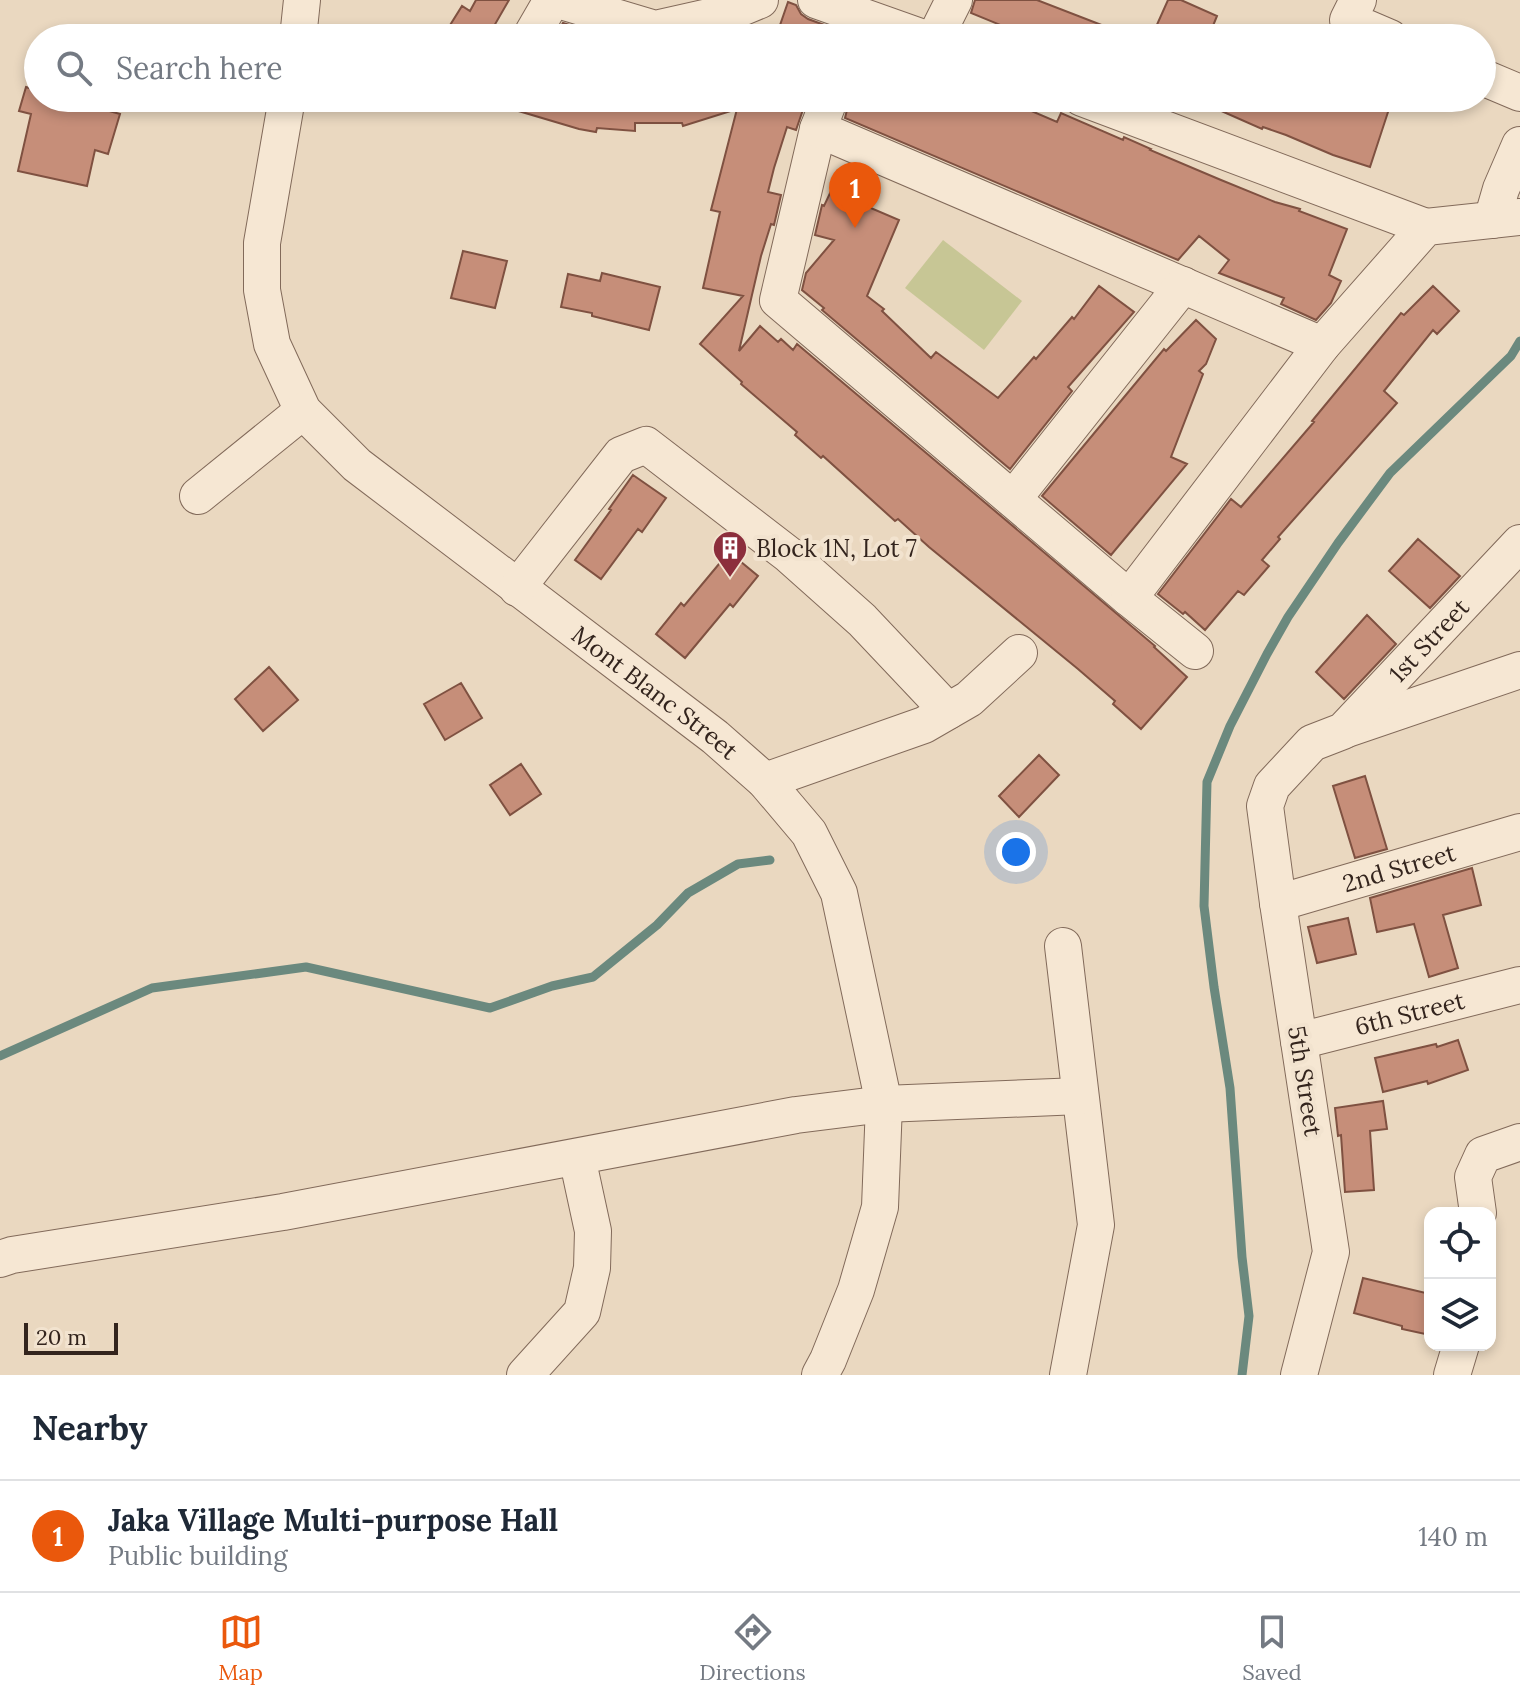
<!DOCTYPE html>
<html lang="en">
<head>
<meta charset="utf-8">
<style>
  :root { --surface:#fff; --page:#f2f2f3; --text:#1f2937; --muted:#747a83; --line:#e0e1e3; --accent:#ea580c }
  body { margin:0; font-family:Lora,serif; background:var(--page); color:var(--text) }
  .controls { position:absolute; right:24px; bottom:24px; display:grid; overflow:hidden; border-radius:16px; box-shadow:0 4px 12px #0003 }
  .controls button { width:72px; height:72px; display:grid; place-items:center; padding:0; border:0; border-bottom:2px solid var(--line); background:var(--surface); color:var(--text); font:40px sans-serif }
  .scale { position:absolute; left:24px; bottom:20px; width:94px; box-sizing:border-box; padding-left:8px; border:4px solid #33241d; border-top:0; font-size:22px; line-height:28px; white-space:nowrap; color:#33241d; -webkit-text-stroke:6px #f2e3cf; paint-order:stroke }
  .you { position:absolute; left:1016px; top:852px; width:28px; height:28px; margin:-20px; border:6px solid #fff; border-radius:50%; background:#1a73e8; box-shadow:0 0 0 12px #1a73e833 }
  .badge { display:grid; place-items:center; width:52px; height:52px; border-radius:50%; background:var(--accent); color:#fff; font-size:26px; font-weight:700 }
  .pin { position:absolute; translate:-50% -66px; filter:drop-shadow(0 2px 4px #0008) }
  .pin::after { content:''; position:absolute; top:42px; width:28px; height:24px; background:inherit; clip-path:polygon(0 0,100% 0,50% 100%) }
  .list { margin:0; padding:0; list-style:none }
  h2 { display:flex; justify-content:space-between; align-items:center; height:104px; margin:0; padding:0 32px; font-size:34px }
  h2 small { font-size:26px; font-weight:400; color:var(--muted) }
  .list li { display:grid; grid-template-columns:52px 1fr auto; gap:24px; align-items:center; box-sizing:border-box; height:112px; padding:0 32px; border-top:2px solid var(--line) }
  .list b { display:block; font-size:30px; white-space:nowrap }
  .list p { margin:0; font-size:26px; white-space:nowrap; color:var(--muted) }
  .list em { font-size:26px; font-style:normal; color:var(--muted) }
  .icon { flex:none; width:44px; height:44px; fill:none; stroke:currentColor; stroke-width:2; stroke-linecap:round; stroke-linejoin:round }
  .map { position:relative; flex:none; width:1520px; height:1375px; overflow:hidden }
  .search { position:absolute; background:var(--surface); box-shadow:0 4px 12px #0003; left:24px; right:24px; top:24px; height:88px; display:flex; align-items:center; gap:20px; box-sizing:border-box; padding:0 28px; border-radius:44px; color:var(--muted); font-size:30px }
  .sheet { height:216px; background:var(--surface) }
  nav { display:flex; justify-content:space-around; align-items:center; box-sizing:border-box; height:112px; border-top:2px solid var(--line); background:var(--surface); font-size:22px; color:var(--muted) }
  nav a { display:grid; justify-items:center; gap:4px }
  nav .on { color:var(--accent) }
  .map>svg:first-child { display:block }
  .green { fill:#c7c695 }
  .lines { fill:none; stroke-linecap:round; stroke-linejoin:round }
  .stream { stroke:#6b897e; stroke-width:9 }
  .building { fill:#c68e79; stroke:#7f5141; stroke-width:2 }
  .minor-casing { stroke:#826a5a; stroke-width:38 }
  .minor { stroke:#f6e7d3; stroke-width:36 }
  .labels { text-anchor:middle; dominant-baseline:central; stroke-width:8; stroke-linejoin:round; paint-order:stroke }
  .poi-label { font-size:24px; fill:#33241d; stroke:#f2e3cf; text-anchor:start }
  .street-label { font-size:24px; fill:#33241d; stroke:#f2e3cf }
</style>
</head>
<body>
<div class="map">
<svg width="1520" height="1375" viewBox="0 0 1520 1375">
  <rect width="100%" height="100%" fill="#ead8c0"/>
  <!-- green -->
  <path class="green" d="M 943,240 L 1022,301 L 984,350 L 905,288 Z"/>
  <g class="lines">
    <!-- stream -->
    <path class="stream" d="M 0,1056 L 152,988 L 306,967 L 490,1008 L 552,986 L 593,977 L 657,925 L 688,893 L 738,864 L 770,860
      M 1242,1375 L 1249,1316 L 1242,1257 L 1230,1088 L 1214,987 L 1204,906 L 1207,782 L 1230,726 L 1267,654 L 1288,617 L 1338,543 L 1390,473 L 1511,356 L 1520,341"/>
  </g>
  <!-- building -->
  <path class="building" d="M 476,0 L 509,0 L 494,26 L 510,35 L 509,38 L 442,38 L 462,6 L 470,11 Z
    M 975,0 L 1037,0 L 1130,36 L 1130,38 L 1032,38 L 971,13 Z
    M 1168,0 L 1181,0 L 1217,16 L 1208,38 L 1151,38 Z
    M 788,2 L 796,5 L 801,14 L 808,19 L 860,38 L 798,38 L 778,31 Z
    M 563,23 L 612,38 L 554,38 Z
    M 26,87 L 38,91 L 38,98 L 63,98 L 120,114 L 108,154 L 95,150 L 87,186 L 18,171 L 31,114 L 19,111 Z
    M 496,98 L 807,98 L 796,130 L 787,127 L 774,168 L 768,192 L 781,195 L 774,225 L 771,224 L 761,256 L 739,351 L 760,326 L 778,342 L 781,339 L 793,350 L 797,344 L 1155,646 L 1154,647 L 1187,677 L 1141,729 L 1113,704 L 1115,701 L 1078,669 L 929,547 L 898,519 L 895,521 L 823,456 L 821,458 L 795,435 L 797,432 L 741,384 L 742,382 L 700,344 L 743,296 L 703,288 L 720,212 L 711,210 L 737,109 L 683,126 L 682,123 L 635,123 L 635,131 L 597,128 L 596,132 L 579,129 L 495,104 Z
    M 850,98 L 1001,98 L 1057,122 L 1061,113 L 1123,140 L 1124,137 L 1151,149 L 1150,150 L 1221,180 L 1275,202 L 1300,209 L 1299,211 L 1347,229 L 1329,275 L 1341,281 L 1331,303 L 1316,320 L 1281,304 L 1284,298 L 1219,273 L 1229,260 L 1199,236 L 1178,260 L 845,118 Z
    M 1192,98 L 1355,98 L 1389,109 L 1370,167 L 1333,155 L 1286,135 L 1263,127 L 1262,129 Z
    M 831,191 L 899,220 L 867,296 L 884,309 L 882,311 L 931,358 L 936,352 L 998,398 L 1034,357 L 1036,359 L 1072,317 L 1074,319 L 1099,286 L 1134,312 L 1068,387 L 1072,391 L 1010,469 L 822,310 L 824,308 L 802,290 L 806,273 L 834,240 L 815,235 L 822,205 L 824,206 Z
    M 463,251 L 507,261 L 495,308 L 451,298 Z
    M 602,273 L 660,287 L 649,330 L 592,316 L 592,313 L 561,307 L 568,274 L 600,281 Z
    M 1433,286 L 1459,311 L 1437,334 L 1433,330 L 1384,391 L 1397,403 L 1278,537 L 1280,539 L 1262,560 L 1269,566 L 1244,595 L 1238,591 L 1205,630 L 1185,612 L 1183,614 L 1158,594 L 1231,499 L 1241,507 L 1314,422 L 1312,421 L 1401,313 L 1404,315 Z
    M 1196,320 L 1216,339 L 1206,364 L 1199,371 L 1203,374 L 1171,457 L 1187,464 L 1111,555 L 1042,496 L 1164,349 L 1166,351 Z
    M 633,475 L 666,498 L 642,532 L 638,529 L 601,579 L 575,560 L 611,510 L 609,509 Z
    M 1418,539 L 1460,576 L 1430,608 L 1389,571 Z
    M 729,552 L 758,576 L 733,607 L 730,604 L 685,658 L 656,634 L 681,603 L 684,606 Z
    M 1367,615 L 1396,644 L 1344,699 L 1316,672 Z
    M 269,667 L 298,700 L 263,731 L 235,699 Z
    M 461,683 L 482,718 L 445,740 L 424,704 Z
    M 1039,755 L 1059,775 L 1019,817 L 999,796 Z
    M 521,764 L 541,794 L 510,815 L 490,785 Z
    M 1365,776 L 1387,849 L 1355,858 L 1333,786 Z
    M 1472,868 L 1481,905 L 1443,915 L 1458,968 L 1429,977 L 1414,924 L 1377,932 L 1370,898 Z
    M 1348,918 L 1356,954 L 1317,963 L 1308,927 Z
    M 1458,1040 L 1468,1070 L 1428,1084 L 1427,1081 L 1383,1092 L 1375,1058 L 1436,1044 L 1437,1047 Z
    M 1383,1101 L 1387,1129 L 1370,1131 L 1374,1190 L 1345,1192 L 1341,1135 L 1338,1136 L 1335,1108 Z
    M 1363,1278 L 1430,1294 L 1430,1335 L 1402,1329 L 1402,1326 L 1354,1313 Z"/>
  <g class="lines">
    <!-- minor casing -->
    <g class="minor-casing">
      <g id="minor">
        <path d="M 558,0 L 655,29 L 731,12 L 760,0"/>
        <path d="M 816,0 L 923,38"/>
        <path d="M 1358,0 L 1348,20 L 1390,38"/>
        <path d="M 298,38 L 302,0"/>
        <path d="M 530,38 L 552,0"/>
        <path d="M 935,38 L 954,0"/>
        <path d="M 1482,77 L 1520,93"/>
        <path id="s1" d="M 287,98 L 262,243 L 262,290 L 272,344 L 303,411 L 357,465 L 715,737 L 765,781 L 809,833 L 839,893 L 884,1104 L 880,1207 L 856,1290 L 828,1360 L 820,1375"/>
        <path d="M 830,98 L 818,129 L 778,300 L 1129,598 L 1195,651"/>
        <path d="M 1082,98 L 1426,227"/>
        <path d="M 818,129 L 1322,345"/>
        <path d="M 1492,220 L 1501,189 L 1520,145"/>
        <path d="M 198,496 L 303,411"/>
        <path d="M 1013,499 L 1183,285"/>
        <path d="M 517,588 L 621,455 L 646,445 L 789,555 L 862,620 L 948,711"/>
        <path d="M 1129,598 L 1322,345 L 1426,227 L 1520,217"/>
        <path d="M 1347,729 L 1520,670"/>
        <path d="M 765,781 L 924,725 L 969,699 L 1019,653"/>
        <path id="s2" d="M 1278,903 L 1520,832"/>
        <path d="M 1063,946 L 1096,1225 L 1068,1375"/>
        <path id="s3" d="M 1299,1041 L 1520,985"/>
        <path d="M 1478,1213 L 1473,1177 L 1483,1155 L 1520,1142"/>
        <path d="M 0,1259 L 12,1255 L 283,1212 L 796,1115 L 884,1104 L 1080,1096"/>
        <path d="M 525,1375 L 582,1312 L 592,1268 L 593,1231 L 577,1157"/>
        <path id="s4" d="M 1299,1375 L 1331,1252 L 1278,903 L 1265,806 L 1272,786 L 1312,743 L 1343,731 L 1520,543"/>
        <path d="M 1452,1375 L 1461,1345"/>
      </g>
    </g>
    <!-- minor -->
    <use href="#minor" class="minor"/>
  </g>
  <!-- icons -->
  <defs>
    <g id="building-pin" transform="scale(1.8)"><path d="M0 17L-7.5 6A9.5 9.5 0 1 1 7.5 6Z" fill="#8c2e3c" stroke="#f2e3cf"/><path d="M-4-6H4V6H1V3H-1V6H-4ZM-2.5-4.3h1.7v1.8h-1.7ZM.8-4.3h1.7v1.8H.8ZM-2.5-1h1.7V.8h-1.7ZM.8-1h1.7V.8H.8Z" fill="#fff"/></g>
  </defs>
  <g fill-rule="evenodd">
    <use href="#building-pin" x="730" y="548"/>
  </g>
  <g class="labels">
    <!-- poi labels -->
    <g class="poi-label">
      <text x="756" y="548">Block 1N, Lot 7</text>
    </g>
    <!-- street labels -->
    <g class="street-label">
      <text stroke="none"><textPath href="#s4" startOffset="816">1st Street</textPath></text>
      <text stroke="none"><textPath href="#s1" startOffset="774">Mont Blanc Street</textPath></text>
      <text stroke="none"><textPath href="#s2" startOffset="126">2nd Street</textPath></text>
      <text stroke="none"><textPath href="#s3" startOffset="114">6th Street</textPath></text>
      <text transform="translate(1305 1081) rotate(81)">5th Street</text>
    </g>
  </g>
</svg>
<div class="controls">
<button><svg class="icon" aria-label="locate" viewBox="0 0 24 24"><circle cx="12" cy="12" r="6"/><path d="M12 2v4M12 18v4M2 12h4M18 12h4"/></svg></button>
<button><svg class="icon" aria-label="layers" viewBox="0 0 24 24"><path d="M12 4l9 5-9 5-9-5zM3 14l9 5 9-5"/></svg></button>
</div>
<div class="scale">20 m</div>
<div class="you"></div>
<div class="pin badge" style="left:855px;top:228px">1</div>
<div class="search"><svg class="icon" aria-label="search" viewBox="0 0 24 24"><circle cx="10" cy="10" r="6"/><path d="M15 15l6 6"/></svg>Search here</div>
</div>
<section class="sheet">
<h2>Nearby<small></small></h2>
<ul class="list">
<li><span class="badge">1</span><div><b>Jaka Village Multi-purpose Hall</b><p>Public building</p></div><em>140 m</em></li>
</ul>
</section>
<nav>
<a class="on"><svg class="icon" aria-label="map" viewBox="0 0 24 24"><path d="M3 6l6-2 6 2 6-2v14l-6 2-6-2-6 2zM9 4v14M15 6v14"/></svg>Map</a>
<a><svg class="icon" aria-label="directions" viewBox="0 0 24 24"><path d="M12 3l9 9-9 9-9-9zM9 14v-3h6M13 9l2 2-2 2"/></svg>Directions</a>
<a><svg class="icon" aria-label="saved" viewBox="0 0 24 24"><path d="M7 4h10v16l-5-4-5 4z"/></svg>Saved</a>
</nav>
</body>
</html>
